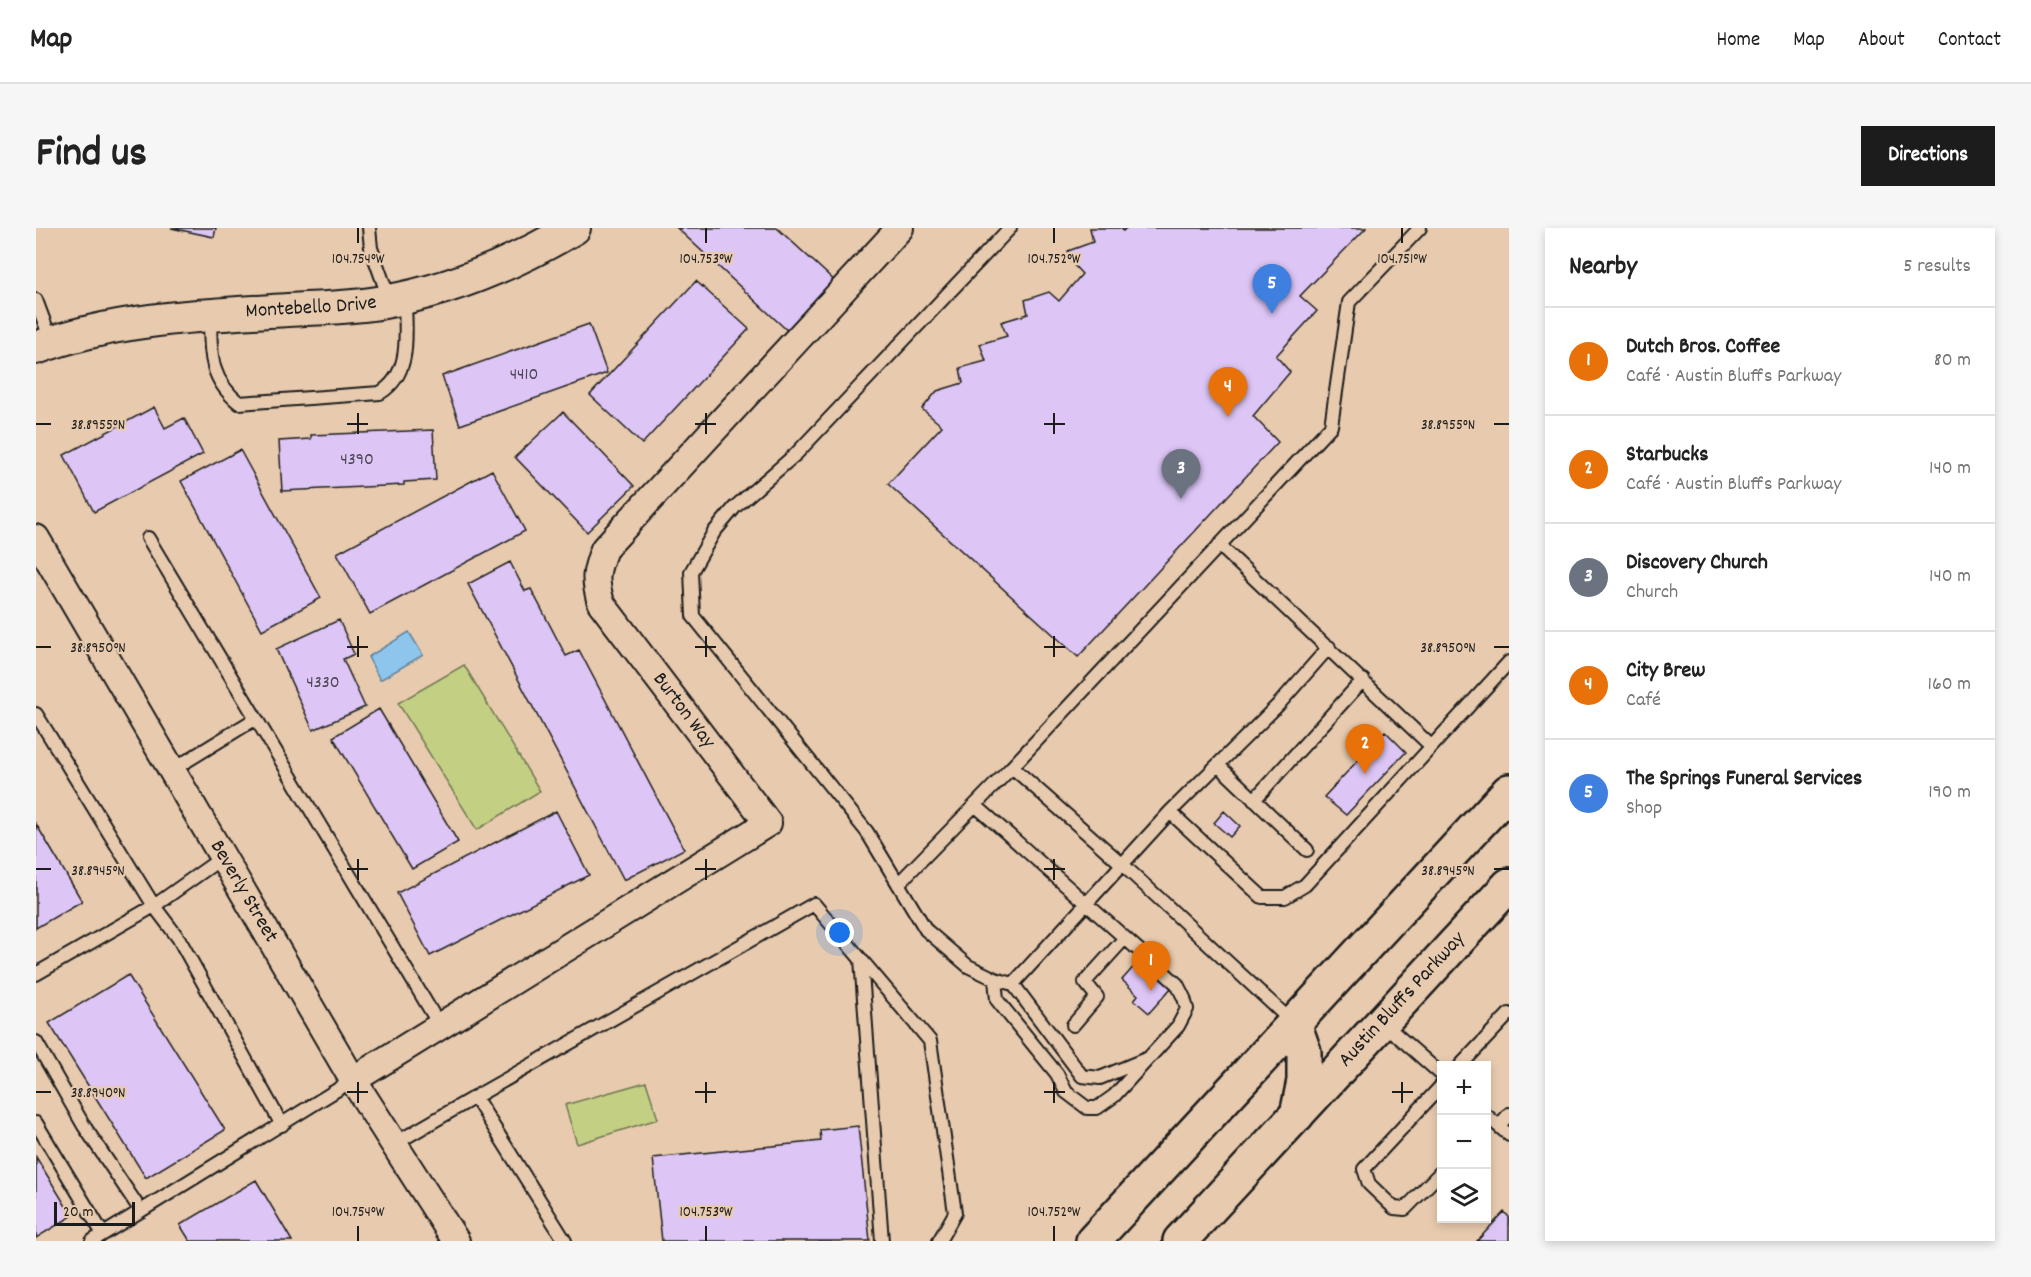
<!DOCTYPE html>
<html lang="en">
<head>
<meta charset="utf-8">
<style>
  :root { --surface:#fff; --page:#f6f6f6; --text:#222; --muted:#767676; --line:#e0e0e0; --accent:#1c1c1c }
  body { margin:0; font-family:Dekko,sans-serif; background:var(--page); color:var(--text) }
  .controls { position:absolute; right:18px; bottom:18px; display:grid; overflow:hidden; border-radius:0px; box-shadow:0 3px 9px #0003 }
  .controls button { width:54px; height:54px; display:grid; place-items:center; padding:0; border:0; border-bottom:2px solid var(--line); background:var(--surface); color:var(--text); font:30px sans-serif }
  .scale { position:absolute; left:18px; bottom:15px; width:81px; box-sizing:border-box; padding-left:6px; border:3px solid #1c1c1c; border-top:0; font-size:16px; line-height:21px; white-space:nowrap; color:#1c1c1c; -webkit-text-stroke:4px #e8cbaf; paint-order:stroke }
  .you { position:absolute; left:804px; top:705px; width:21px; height:21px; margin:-15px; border:4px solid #fff; border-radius:50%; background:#1a73e8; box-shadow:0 0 0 9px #1a73e833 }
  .badge { display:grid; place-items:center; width:39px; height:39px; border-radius:50%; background:var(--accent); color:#fff; font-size:20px; font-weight:700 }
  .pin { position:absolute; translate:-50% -50px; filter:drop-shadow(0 2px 3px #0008) }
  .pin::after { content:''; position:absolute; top:32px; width:21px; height:18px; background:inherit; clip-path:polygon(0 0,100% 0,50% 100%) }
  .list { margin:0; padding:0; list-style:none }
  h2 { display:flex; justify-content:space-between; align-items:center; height:78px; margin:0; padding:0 24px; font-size:26px }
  h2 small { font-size:20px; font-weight:400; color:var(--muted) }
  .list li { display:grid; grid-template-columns:39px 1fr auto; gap:18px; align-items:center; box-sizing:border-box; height:108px; padding:0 24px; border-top:2px solid var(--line) }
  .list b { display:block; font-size:22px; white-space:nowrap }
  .list p { margin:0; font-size:20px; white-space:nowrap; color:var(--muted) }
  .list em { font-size:20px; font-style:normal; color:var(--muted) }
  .icon { flex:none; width:33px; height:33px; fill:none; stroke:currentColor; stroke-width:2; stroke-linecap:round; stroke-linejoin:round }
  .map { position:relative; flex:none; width:1473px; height:1013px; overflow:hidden; border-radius:0px }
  header { display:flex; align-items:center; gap:36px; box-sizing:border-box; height:84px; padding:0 30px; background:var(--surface); border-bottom:2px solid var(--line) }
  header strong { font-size:28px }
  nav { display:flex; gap:33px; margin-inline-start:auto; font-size:21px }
  .intro { display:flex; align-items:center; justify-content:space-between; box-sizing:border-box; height:144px; padding:0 36px }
  h1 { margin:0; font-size:42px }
  .button { padding:15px 27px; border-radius:0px; background:var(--accent); color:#fff; font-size:21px; font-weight:700 }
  main { display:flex; gap:36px; padding:0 36px }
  aside { flex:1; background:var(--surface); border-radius:0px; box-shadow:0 3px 9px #0003 }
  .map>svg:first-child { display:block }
  .green { fill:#c3d084; stroke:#707650; stroke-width:1.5 }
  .water { fill:#8ec5ec; stroke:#608199; stroke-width:1.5 }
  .building { fill:#ddc6f6; stroke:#1c1c1c; stroke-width:1.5 }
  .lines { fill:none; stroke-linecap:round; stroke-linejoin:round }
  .service-casing { stroke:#1c1c1c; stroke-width:16 }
  .minor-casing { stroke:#1c1c1c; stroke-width:30 }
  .tertiary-casing { stroke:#1c1c1c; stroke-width:36 }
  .primary-casing { stroke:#1c1c1c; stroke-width:38 }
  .service { stroke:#e8cbaf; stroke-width:12 }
  .minor { stroke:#e8cbaf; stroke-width:26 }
  .tertiary { stroke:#e8cbaf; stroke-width:32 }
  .primary { stroke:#e8cbaf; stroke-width:33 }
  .ticks { fill:none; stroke:#1c1c1c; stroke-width:2 }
  .labels { text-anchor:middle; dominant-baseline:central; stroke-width:4.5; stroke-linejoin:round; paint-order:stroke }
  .number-label { font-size:18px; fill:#4c4652 }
  .street-label { font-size:21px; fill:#1c1c1c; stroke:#e8cbaf }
  .ticks-label { font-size:15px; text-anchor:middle; fill:#1c1c1c; stroke:#e8cbaf; stroke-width:4.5; stroke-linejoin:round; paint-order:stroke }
</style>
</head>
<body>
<header>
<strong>Map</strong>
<nav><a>Home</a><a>Map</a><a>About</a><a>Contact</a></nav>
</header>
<div class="intro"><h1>Find us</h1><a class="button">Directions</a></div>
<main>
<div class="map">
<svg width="1473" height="1013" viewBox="0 0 1473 1013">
  <rect width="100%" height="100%" fill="#e8cbaf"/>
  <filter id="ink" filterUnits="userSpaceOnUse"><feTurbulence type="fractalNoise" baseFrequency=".0167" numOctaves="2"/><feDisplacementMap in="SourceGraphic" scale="12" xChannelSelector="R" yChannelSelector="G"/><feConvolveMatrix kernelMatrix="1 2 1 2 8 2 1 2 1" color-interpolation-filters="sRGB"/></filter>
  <g filter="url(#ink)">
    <!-- green -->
    <path class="green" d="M 428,437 L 504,563 L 441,602 L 362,475 Z
      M 610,854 L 622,891 L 541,916 L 529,877 Z"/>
    <!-- water -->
    <path class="water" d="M 373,404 L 387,427 L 344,452 L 332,429 Z"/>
    <!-- building -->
    <path class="building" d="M 135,0 L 180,0 L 178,9 Z
      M 641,0 L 741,0 L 802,56 L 755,106 Z
      M 1054,0 L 1085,0 L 1087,3 L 1090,0 L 1330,0 L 1264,68 L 1281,83 L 1240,128 L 1254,144 L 1217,188 L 1242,214 L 1042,429 L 852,256 L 906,198 L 886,181 L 901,163 L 927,155 L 924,140 L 950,133 L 944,116 L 971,108 L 965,94 L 992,86 L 989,72 L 1013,64 L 1023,73 L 1046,46 L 1035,34 L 1032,23 L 1057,14 Z
      M 660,53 L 713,101 L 606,216 L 554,167 Z
      M 553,96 L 571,145 L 424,197 L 406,148 Z
      M 118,179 L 129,200 L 148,190 L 167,226 L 58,284 L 28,227 Z
      M 527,184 L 598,258 L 551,304 L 479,229 Z
      M 397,202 L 400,252 L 368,254 L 368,257 L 246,263 L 243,213 L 275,211 L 275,207 Z
      M 204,222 L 285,370 L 226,402 L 145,253 Z
      M 456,242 L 489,303 L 334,386 L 301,325 Z
      M 474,334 L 489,363 L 495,361 L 530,428 L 543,422 L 648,621 L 588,652 L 432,356 Z
      M 303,392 L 318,426 L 307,431 L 329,479 L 277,502 L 240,421 Z
      M 343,481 L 422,614 L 376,641 L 297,509 Z
      M 1349,503 L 1370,524 L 1310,587 L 1288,569 Z
      M 520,583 L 553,647 L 394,728 L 361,665 Z
      M 1188,583 L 1204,598 L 1194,609 L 1178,595 Z
      M 0,596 L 46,673 L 0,700 Z
      M 1101,735 L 1117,750 L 1121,746 L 1136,759 L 1113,785 L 1098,772 L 1102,767 L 1086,752 Z
      M 92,747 L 189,902 L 110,950 L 13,795 Z
      M 822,898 L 834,1013 L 626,1013 L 617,930 L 785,913 L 784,902 Z
      M 0,929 L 36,988 L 0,1010 Z
      M 220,952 L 256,1013 L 154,1013 L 144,997 Z
      M 1468,984 L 1473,989 L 1473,1013 L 1441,1013 Z"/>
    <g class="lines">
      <!-- service casing -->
      <g class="service-casing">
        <path id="service" d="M 333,0 L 335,20 L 354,73
          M 974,0 L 760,226 L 699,279 L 678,304 L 655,344 L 657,388 L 831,604 L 890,702 L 932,738 L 959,751 L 977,756 L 1046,848 L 1064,850 L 1110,831
          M 0,72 L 16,115
          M 174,88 C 175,125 172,149 203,175 L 344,165 C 377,145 369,104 369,70
          M 112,310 L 404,798
          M 1183,317 L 1395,518
          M 0,486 L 118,678 L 0,746
          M 1183,538 L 1271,622
          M 136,542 L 219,491
          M 1218,572 L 1327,452
          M 939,577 L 1141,756 L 1148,770 L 1151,781 L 1142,798 L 1078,868 L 1061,880 L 1051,880 L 1030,864 L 1021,846 L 961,772 L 959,751
          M 1134,584 L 1226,669 L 1249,669 L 1269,657 L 1473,434
          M 187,629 L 118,678 L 143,711 L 246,897
          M 862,656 L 976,539
          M 825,731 L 846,1013
          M 977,756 L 1134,584 L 1242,477 L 1293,419
          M 1256,794 L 1087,637 L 976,539 L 1295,198 L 1313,74 L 1384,0
          M 1347,795 L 1406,847
          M 1037,797 L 1061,769 L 1049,754 L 1088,711
          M 0,814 L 48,898 L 105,983
          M 1424,838 L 1473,786
          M 1406,857 L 1328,941 L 1333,956 L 1358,980 L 1369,981 L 1406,943
          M 1450,887 L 1473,907
          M 0,895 L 67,1006
          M 1463,898 L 1473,886
          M 358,916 L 439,869
          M 56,1013 L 317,852
          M 529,1013 L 439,869 L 778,676 L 894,813 L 919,985 L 903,1013"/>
      </g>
      <!-- minor casing -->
      <g class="minor-casing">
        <g id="minor">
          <path id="s1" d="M 0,310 L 317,852 L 420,1013"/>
          <path d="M 317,852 L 732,595 L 565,375 C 558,351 559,345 568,321 L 864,0"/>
        </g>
      </g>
      <!-- tertiary casing -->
      <g class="tertiary-casing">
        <g id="tertiary">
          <path id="s2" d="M 0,120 C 80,90 168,87 252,82 C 284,80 316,80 348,74 C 416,62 479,35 538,0"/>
        </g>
      </g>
      <!-- primary casing -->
      <g class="primary-casing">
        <g id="primary">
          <path d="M 1258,795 L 1268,824 L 1268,853 L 1261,887"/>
          <path d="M 1057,1013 L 1473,563"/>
          <path id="s3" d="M 1144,1013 L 1473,657"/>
        </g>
      </g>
      <!-- service -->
      <use href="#service" class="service"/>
      <!-- minor -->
      <use href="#minor" class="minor"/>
      <!-- tertiary -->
      <use href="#tertiary" class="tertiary"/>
      <!-- primary -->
      <use href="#primary" class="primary"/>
    </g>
  </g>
  <!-- ticks -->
  <path class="ticks" d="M 322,0 L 322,15M 670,0 L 670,15M 1018,0 L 1018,15M 1366,0 L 1366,15M 322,185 L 322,206M 670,185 L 670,206M 1018,185 L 1018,206M 0,196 L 15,196M 311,196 L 332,196M 659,196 L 680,196M 1008,196 L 1029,196M 1458,196 L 1473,196M 322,408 L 322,429M 670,408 L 670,429M 1018,408 L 1018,429M 0,419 L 15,419M 311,419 L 332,419M 659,419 L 680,419M 1008,419 L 1029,419M 1458,419 L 1473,419M 322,631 L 322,652M 670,631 L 670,652M 1018,631 L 1018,652M 0,641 L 15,641M 311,641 L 332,641M 659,641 L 680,641M 1008,641 L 1029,641M 1458,641 L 1473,641M 322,854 L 322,875M 670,854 L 670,875M 1018,854 L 1018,875M 1366,854 L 1366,875M 0,864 L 15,864M 311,864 L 332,864M 659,864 L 680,864M 1008,864 L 1029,864M 1356,864 L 1377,864M 322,998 L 322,1013M 670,998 L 670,1013M 1018,998 L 1018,1013"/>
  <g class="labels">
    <!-- number labels -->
    <g class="number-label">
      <text x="488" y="147">4410</text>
      <text x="321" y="232">4390</text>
      <text x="287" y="455">4330</text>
    </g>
    <!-- street labels -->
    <g class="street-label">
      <text stroke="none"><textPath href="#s2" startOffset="279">Montebello Drive</textPath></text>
      <text transform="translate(647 483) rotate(53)">Burton Way</text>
      <text stroke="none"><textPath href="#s1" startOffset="410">Beverly Street</textPath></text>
      <text stroke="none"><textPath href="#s3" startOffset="328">Austin Bluffs Parkway</textPath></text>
    </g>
  </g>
  <g class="ticks-label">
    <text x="322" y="35">104.754°W</text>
    <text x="670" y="35">104.753°W</text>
    <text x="1018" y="35">104.752°W</text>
    <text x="1366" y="35">104.751°W</text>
    <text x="62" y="201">38.8955°N</text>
    <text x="1412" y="201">38.8955°N</text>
    <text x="62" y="424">38.8950°N</text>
    <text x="1412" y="424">38.8950°N</text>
    <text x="62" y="647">38.8945°N</text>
    <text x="1412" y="647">38.8945°N</text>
    <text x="62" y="869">38.8940°N</text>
    <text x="322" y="988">104.754°W</text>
    <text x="670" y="988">104.753°W</text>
    <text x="1018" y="988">104.752°W</text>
  </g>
</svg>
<div class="controls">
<button>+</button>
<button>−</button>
<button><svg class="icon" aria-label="layers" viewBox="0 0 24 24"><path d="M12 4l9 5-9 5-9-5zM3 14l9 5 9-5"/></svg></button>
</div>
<div class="scale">20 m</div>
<div class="you"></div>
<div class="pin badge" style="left:1115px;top:763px;background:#e8710a">1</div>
<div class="pin badge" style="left:1329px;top:546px;background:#e8710a">2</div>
<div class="pin badge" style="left:1145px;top:271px;background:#6b7280">3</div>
<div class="pin badge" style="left:1192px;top:189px;background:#e8710a">4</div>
<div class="pin badge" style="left:1236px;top:86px;background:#3f7fe0">5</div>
</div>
<aside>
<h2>Nearby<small>5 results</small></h2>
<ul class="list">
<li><span class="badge" style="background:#e8710a">1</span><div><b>Dutch Bros. Coffee</b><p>Café · Austin Bluffs Parkway</p></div><em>80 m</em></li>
<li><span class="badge" style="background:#e8710a">2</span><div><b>Starbucks</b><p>Café · Austin Bluffs Parkway</p></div><em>140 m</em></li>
<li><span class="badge" style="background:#6b7280">3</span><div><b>Discovery Church</b><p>Church</p></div><em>140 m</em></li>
<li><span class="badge" style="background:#e8710a">4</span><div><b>City Brew</b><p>Café</p></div><em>160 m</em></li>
<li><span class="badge" style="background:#3f7fe0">5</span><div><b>The Springs Funeral Services</b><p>Shop</p></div><em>190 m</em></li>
</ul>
</aside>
</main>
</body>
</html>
